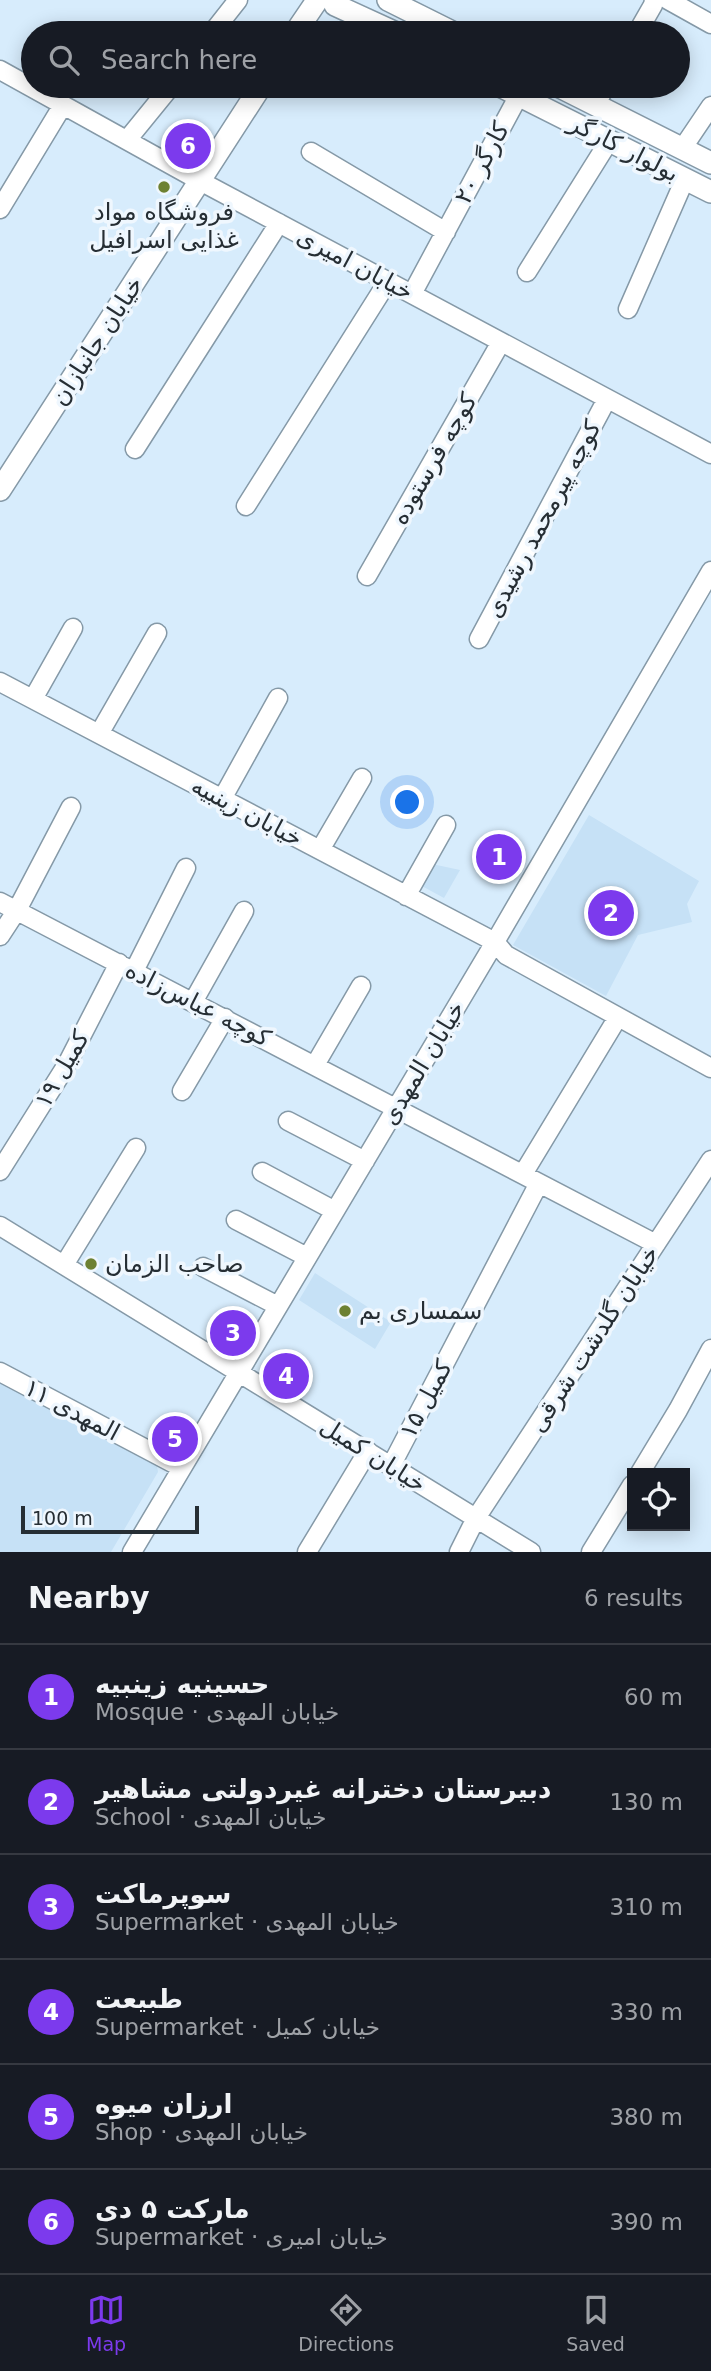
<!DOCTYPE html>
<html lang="en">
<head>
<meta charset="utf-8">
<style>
  :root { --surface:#171b24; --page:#20242c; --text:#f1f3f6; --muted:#9ea1a6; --line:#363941; --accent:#7c3aed }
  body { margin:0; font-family:"DejaVu Sans","Noto Naskh Arabic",sans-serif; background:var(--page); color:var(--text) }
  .controls { position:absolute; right:21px; bottom:21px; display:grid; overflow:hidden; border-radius:0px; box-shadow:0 4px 18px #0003 }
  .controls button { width:63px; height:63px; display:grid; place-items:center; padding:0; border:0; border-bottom:2px solid var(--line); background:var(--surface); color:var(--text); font:35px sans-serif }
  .scale { position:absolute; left:21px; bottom:18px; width:178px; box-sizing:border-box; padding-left:7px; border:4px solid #262e34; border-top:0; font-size:19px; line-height:24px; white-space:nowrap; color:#262e34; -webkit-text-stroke:5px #eff7fe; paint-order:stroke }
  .you { position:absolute; left:408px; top:803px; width:24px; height:24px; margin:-18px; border:5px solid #fff; border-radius:50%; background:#1a73e8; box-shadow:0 0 0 10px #1a73e833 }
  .badge { display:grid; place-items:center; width:46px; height:46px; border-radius:50%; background:var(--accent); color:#fff; font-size:23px; font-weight:700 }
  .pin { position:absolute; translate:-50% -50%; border:4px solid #fff; box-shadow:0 2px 7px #0006 }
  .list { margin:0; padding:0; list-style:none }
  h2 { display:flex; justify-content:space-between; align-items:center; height:91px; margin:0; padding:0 28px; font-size:30px }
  h2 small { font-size:23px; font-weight:400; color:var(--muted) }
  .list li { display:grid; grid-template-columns:46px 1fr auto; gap:21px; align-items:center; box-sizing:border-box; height:105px; padding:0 28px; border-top:2px solid var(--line) }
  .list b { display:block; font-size:26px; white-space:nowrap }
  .list p { margin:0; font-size:23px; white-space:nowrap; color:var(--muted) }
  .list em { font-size:23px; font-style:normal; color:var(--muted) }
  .icon { flex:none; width:38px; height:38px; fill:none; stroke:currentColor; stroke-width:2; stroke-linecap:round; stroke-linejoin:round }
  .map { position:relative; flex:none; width:711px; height:1552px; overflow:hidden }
  .search { position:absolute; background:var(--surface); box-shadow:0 4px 18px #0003; left:21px; right:21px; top:21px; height:77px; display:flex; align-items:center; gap:18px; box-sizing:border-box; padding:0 24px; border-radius:38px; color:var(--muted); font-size:26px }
  .sheet { height:721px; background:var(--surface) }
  nav { display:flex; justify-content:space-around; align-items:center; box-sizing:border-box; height:98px; border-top:2px solid var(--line); background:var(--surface); font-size:19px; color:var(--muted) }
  nav a { display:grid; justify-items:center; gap:4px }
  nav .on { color:var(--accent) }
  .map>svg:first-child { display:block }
  .built { fill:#c6e1f6 }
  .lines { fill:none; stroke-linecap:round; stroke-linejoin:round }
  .minor-casing { stroke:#8599a7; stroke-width:21 }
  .major-casing { stroke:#8599a7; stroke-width:24 }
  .minor { stroke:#fff; stroke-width:18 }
  .major { stroke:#fff; stroke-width:21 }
  .poi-dot { fill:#6d8132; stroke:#eff7fe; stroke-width:2.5 }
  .labels { text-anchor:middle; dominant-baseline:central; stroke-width:7; stroke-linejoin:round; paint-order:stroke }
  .street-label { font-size:24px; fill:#262e34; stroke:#eff7fe }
  .poi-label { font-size:24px; fill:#262e34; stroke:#eff7fe; text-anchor:start }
</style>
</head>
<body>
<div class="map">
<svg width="711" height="1552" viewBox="0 0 711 1552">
  <rect width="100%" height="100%" fill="#d7ecfc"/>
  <!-- built -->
  <path class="built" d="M 589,815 L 699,881 L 687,904 L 692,922 L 638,935 L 606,996 L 513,945 Z
    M 432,864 L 460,870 L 444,898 L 420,885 Z
    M 315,1273 L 391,1322 L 375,1349 L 299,1300 Z
    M 0,1383 L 157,1466 L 158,1472 L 111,1552 L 0,1552 Z"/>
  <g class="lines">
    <!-- minor casing -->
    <g class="minor-casing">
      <path id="minor" d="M 668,0 L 711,24
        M 212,33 L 238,0
        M 637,33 L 653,5 L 654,0
        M 0,70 L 200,181 L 711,454
        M 595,105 L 606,86
        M 127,140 L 171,86
        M 682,149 L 711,106
        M 311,152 L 446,232
        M 0,209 L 63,105
        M 527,272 L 609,141
        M 412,294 L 519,95
        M 628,309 L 685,179
        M 135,449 L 279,223
        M 246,506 L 388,281
        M 367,576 L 501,342
        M 479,639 L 607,399
        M 0,682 L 495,942 L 506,955 L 711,1068
        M 33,699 L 73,628
        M 99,734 L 157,633
        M 222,799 L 278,698
        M 320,850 L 362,778
        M 406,896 L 446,825
        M 0,902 L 656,1244
        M 0,936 L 17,910 L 71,807
        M 134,971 L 186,868
        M 193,1002 L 244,911
        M 315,1065 L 361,986
        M 182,1091 L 225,1018
        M 288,1121 L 365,1161
        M 0,1171 L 66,1066 L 119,963
        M 262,1172 L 335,1211
        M 523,1174 L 618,1017
        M 236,1220 L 307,1257
        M 0,1226 L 531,1552
        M 64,1265 L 136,1148
        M 203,1267 L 278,1306
        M 0,1372 L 182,1468
        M 391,1466 L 539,1183
        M 640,1473 L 678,1410 L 711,1349
        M 132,1552 L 495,942 L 711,571
        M 307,1552 L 368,1451
        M 459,1552 L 476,1518 L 711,1160
        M 591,1552 L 632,1485"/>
    </g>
    <!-- major casing -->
    <g class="major-casing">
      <path id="major" d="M 388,0 L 454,33
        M 335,5 L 396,33
        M 295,33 L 316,2
        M 500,86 L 711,192
        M 558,86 L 711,163
        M 0,490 L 261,86"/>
    </g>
    <!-- minor -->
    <use href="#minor" class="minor"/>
    <!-- major -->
    <use href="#major" class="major"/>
  </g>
  <!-- markers -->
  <g class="poi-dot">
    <circle cx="164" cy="187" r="7"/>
    <circle cx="91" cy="1264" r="7"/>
    <circle cx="345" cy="1311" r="7"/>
  </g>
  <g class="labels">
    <!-- street labels -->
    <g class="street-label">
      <text transform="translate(624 148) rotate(27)">بولوار کارگر</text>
      <text transform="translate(482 163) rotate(-62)">کارگر ۲۰</text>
      <text transform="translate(355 264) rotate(28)">خیابان امیری</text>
      <text transform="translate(97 341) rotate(-57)">خیابان جانبازان</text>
      <text transform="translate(434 459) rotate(-60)">کوچه فرستوده</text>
      <text transform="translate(543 519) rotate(-62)">کوچه پیرمحمد رشیدی</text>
      <text transform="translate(247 812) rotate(28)">خیابان زینبیه</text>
      <text transform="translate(198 1004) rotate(27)">کوچه عباس‌زاده</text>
      <text transform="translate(423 1063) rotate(-59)">خیابان المهدی</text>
      <text transform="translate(62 1069) rotate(-60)">کمیل ۱۹</text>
      <text transform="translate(594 1339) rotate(-57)">خیابان گلدشت شرقی</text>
      <text transform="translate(426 1399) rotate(-62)">کمیل ۱۵</text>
      <text transform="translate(72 1410) rotate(28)">المهدی ۱۱</text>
      <text transform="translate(373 1455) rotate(32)">خیابان کمیل</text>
    </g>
    <!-- poi labels -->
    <g class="poi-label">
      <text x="164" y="212" text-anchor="middle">فروشگاه مواد<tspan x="164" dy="28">غذایی اسرافیل</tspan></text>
      <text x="105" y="1264">صاحب الزمان</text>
      <text x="359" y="1311">سمساری بم</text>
    </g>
  </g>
</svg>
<div class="controls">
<button><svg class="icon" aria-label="locate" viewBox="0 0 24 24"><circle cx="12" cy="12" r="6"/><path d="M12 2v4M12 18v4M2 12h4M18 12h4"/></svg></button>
</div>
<div class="scale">100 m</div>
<div class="you"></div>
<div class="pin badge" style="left:499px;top:857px">1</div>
<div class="pin badge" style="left:611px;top:913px">2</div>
<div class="pin badge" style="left:233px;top:1333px">3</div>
<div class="pin badge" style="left:286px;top:1376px">4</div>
<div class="pin badge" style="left:175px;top:1439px">5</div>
<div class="pin badge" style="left:188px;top:146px">6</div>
<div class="search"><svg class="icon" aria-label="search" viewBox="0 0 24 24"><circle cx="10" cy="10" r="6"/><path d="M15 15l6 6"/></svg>Search here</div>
</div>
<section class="sheet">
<h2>Nearby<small>6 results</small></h2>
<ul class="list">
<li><span class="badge">1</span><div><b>حسینیه زینبیه</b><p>Mosque · خیابان المهدی</p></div><em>60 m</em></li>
<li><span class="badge">2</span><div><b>دبیرستان دخترانه غیردولتی مشاهیر</b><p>School · خیابان المهدی</p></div><em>130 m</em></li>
<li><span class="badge">3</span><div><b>سوپرماکت</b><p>Supermarket · خیابان المهدی</p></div><em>310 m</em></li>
<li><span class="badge">4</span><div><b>طبیعت</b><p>Supermarket · خیابان کمیل</p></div><em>330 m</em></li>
<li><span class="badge">5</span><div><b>ارزان میوه</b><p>Shop · خیابان المهدی</p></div><em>380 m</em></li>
<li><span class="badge">6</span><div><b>مارکت ۵ دی</b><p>Supermarket · خیابان امیری</p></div><em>390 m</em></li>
</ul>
</section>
<nav>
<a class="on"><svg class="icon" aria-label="map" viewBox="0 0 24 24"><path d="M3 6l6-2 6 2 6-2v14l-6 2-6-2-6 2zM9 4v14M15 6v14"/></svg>Map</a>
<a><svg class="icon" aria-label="directions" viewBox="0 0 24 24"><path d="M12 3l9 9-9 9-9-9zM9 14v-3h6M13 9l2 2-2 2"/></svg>Directions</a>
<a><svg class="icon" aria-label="saved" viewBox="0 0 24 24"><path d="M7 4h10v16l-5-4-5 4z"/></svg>Saved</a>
</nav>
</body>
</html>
